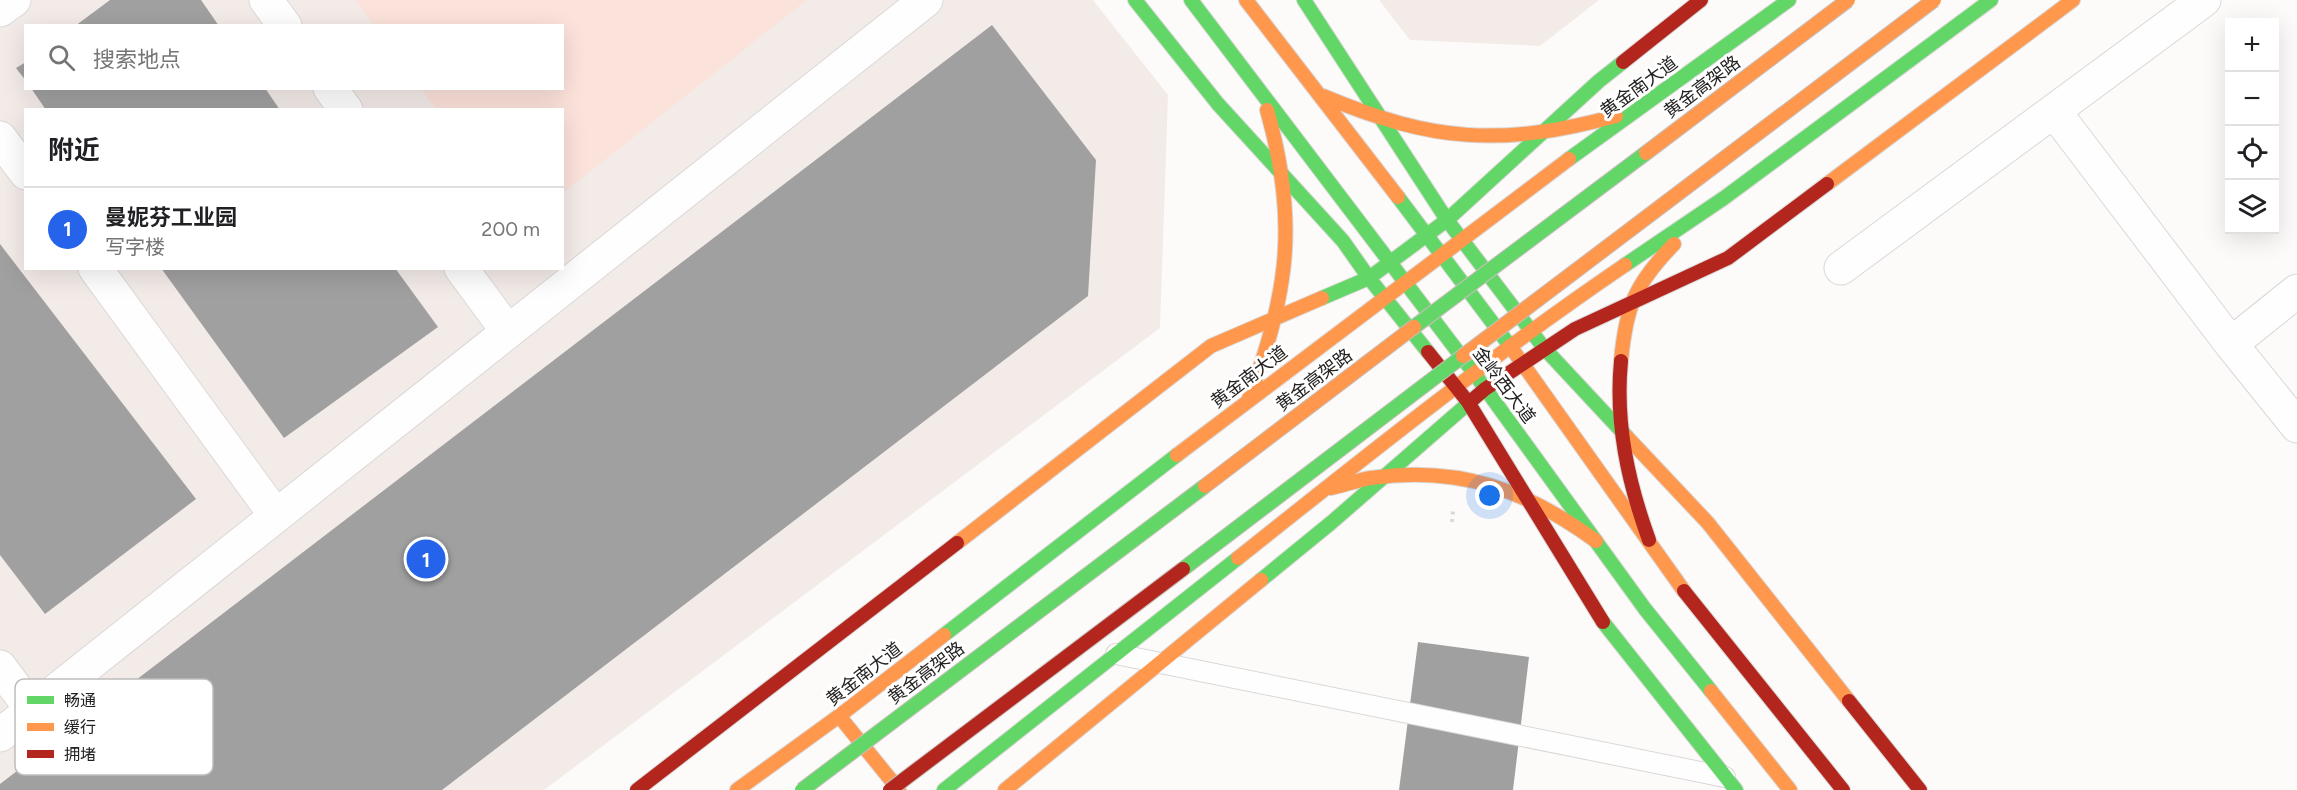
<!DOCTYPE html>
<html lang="zh">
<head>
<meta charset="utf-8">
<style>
  :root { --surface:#fff; --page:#f2f2f2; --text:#202124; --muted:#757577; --line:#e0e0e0; --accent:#2563eb }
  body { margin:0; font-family:Figtree,"Noto Sans SC",sans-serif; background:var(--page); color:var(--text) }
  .controls { position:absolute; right:18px; top:18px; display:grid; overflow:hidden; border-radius:0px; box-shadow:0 6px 24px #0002 }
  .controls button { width:54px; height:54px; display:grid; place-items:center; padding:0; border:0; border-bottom:2px solid var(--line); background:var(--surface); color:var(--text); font:30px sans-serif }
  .you { position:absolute; left:1490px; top:496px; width:21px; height:21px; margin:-15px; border:4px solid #fff; border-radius:50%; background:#1a73e8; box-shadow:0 0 0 9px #1a73e833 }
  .badge { display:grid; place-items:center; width:39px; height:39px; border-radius:50%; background:var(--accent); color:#fff; font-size:20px; font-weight:700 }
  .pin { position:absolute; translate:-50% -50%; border:3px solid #fff; box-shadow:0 2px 6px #0006 }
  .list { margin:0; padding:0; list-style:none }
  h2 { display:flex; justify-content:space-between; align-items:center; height:78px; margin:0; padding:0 24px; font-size:26px }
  h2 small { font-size:20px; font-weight:400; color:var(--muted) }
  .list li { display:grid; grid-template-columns:39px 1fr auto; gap:18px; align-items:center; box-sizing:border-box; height:84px; padding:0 24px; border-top:2px solid var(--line) }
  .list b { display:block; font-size:22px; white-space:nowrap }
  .list p { margin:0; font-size:20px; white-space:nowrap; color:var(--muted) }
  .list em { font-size:20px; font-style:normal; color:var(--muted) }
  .icon { flex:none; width:33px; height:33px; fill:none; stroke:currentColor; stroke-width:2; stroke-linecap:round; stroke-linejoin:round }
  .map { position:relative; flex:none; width:2297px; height:790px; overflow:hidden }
  .search { position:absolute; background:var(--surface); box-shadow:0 6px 24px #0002; left:24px; top:24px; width:540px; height:66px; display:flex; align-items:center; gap:15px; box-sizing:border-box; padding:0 21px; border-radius:0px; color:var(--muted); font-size:22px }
  .panel { position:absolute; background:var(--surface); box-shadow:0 6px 24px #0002; left:24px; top:108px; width:540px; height:162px; border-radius:0px }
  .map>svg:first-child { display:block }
  .built { fill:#f3ebe8; fill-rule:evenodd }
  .green { fill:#fbe2da }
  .building { fill:#a1a0a0 }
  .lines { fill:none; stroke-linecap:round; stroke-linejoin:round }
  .lane-casing { stroke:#dad8d7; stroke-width:22 }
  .street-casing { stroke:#dad8d7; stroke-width:35 }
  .fast-casing { stroke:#dad8d7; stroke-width:16 }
  .slow-casing { stroke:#dad8d7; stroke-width:16 }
  .jam-casing { stroke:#dad8d7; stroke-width:16 }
  .path { stroke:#d9d9d9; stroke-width:4; stroke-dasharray:3 4.5; stroke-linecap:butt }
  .lane { stroke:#fffefe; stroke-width:20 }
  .street { stroke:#fffefe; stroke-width:33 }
  .fast { stroke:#63d668; stroke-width:14 }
  .slow { stroke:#ff974d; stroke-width:14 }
  .jam { stroke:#b3261e; stroke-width:14 }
  .fast-bridge-casing { stroke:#c7bfbc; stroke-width:16; stroke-linecap:butt }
  .slow-bridge-casing { stroke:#c7bfbc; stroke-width:16; stroke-linecap:butt }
  .jam-bridge-casing { stroke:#c7bfbc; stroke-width:16; stroke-linecap:butt }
  .fast-bridge { stroke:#63d668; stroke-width:14 }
  .slow-bridge { stroke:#ff974d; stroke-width:14 }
  .jam-bridge { stroke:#b3261e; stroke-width:14 }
  .labels { text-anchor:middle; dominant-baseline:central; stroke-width:6; stroke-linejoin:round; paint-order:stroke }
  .street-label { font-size:18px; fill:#242221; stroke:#fff }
  .key { fill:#fff; stroke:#bdbdbc; stroke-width:1.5 }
  .key-label { font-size:16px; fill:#242221 }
</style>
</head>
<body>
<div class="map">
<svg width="2297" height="790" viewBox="0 0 2297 790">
  <rect width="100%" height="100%" fill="#fdfbf9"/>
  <!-- built -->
  <path class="built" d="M 0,0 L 1093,0 L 1168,95 L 1160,328 L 544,790 L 0,790 ZM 26,26 L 562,26 L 562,88 L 26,88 ZM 26,110 L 562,110 L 562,268 L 26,268 Z
    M 1379,0 L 1599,0 L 1540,46 L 1410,40 Z"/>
  <!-- green -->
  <path class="green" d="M 355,0 L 807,0 L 563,193 L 562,110 L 436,109 L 421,89 L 562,88 L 562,26 L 374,25 Z"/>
  <!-- building -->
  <path class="building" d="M 110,0 L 201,0 L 219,26 L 75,26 Z
    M 992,25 L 1096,160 L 1088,296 L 442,790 L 0,790 L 0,784 Z
    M 26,62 L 26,81 L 16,68 Z
    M 31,88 L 265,88 L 280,110 L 46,110 Z
    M 0,244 L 196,499 L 45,614 L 0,555 Z
    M 161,268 L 395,268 L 438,327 L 284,438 Z
    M 1418,642 L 1529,657 L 1513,790 L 1399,790 Z"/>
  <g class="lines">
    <!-- lane casing -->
    <g class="lane-casing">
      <path id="lane" d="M 1116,654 L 1725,777"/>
    </g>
    <!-- street casing -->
    <g class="street-casing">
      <path id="street" d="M 266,0 L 285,26
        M 0,10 L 14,0
        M 330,88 L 346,110
        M 2054,111 L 2231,344 L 2297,291
        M 0,138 L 26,173
        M 95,268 L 276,516
        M 461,268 L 508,332
        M 1841,268 L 2204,0
        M 2231,344 L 2297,426
        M 0,667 L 32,710
        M 0,735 L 926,0"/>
    </g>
    <!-- fast casing -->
    <g class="fast-casing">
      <path id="fast" d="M 1135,0 L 1218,104 L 1343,241 L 1369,278 L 1428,352
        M 1191,0 L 1474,373
        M 1304,0 L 1447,220 L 1544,348 L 1627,437
        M 1569,159 L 1789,0
        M 1398,197 L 1510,346
        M 1625,265 L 1724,198 L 1991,0
        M 1322,298 L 1369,278 L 1447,220 L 1599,81 L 1623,62
        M 1474,373 L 1645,609 L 1711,691
        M 1261,580 L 1332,522 L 1471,401
        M 1603,622 L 1736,790
        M 944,635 L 1177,455
        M 944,790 L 1238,558"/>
    </g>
    <!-- slow casing -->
    <g class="slow-casing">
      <path id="slow" d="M 1246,0 L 1398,197
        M 1323,96 C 1433,142 1501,147 1616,116
        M 1827,184 L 2073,0
        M 1510,346 L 1684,591
        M 1621,361 C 1626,306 1635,284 1674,244
        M 1249,398 C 1289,293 1298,219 1267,110
        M 1627,437 L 1708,523 L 1849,701
        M 1177,455 L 1569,159
        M 1331,488 C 1344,485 1358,480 1371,478 C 1459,465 1526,490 1596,541
        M 957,543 L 1211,346 L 1322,298
        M 1238,558 C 1365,457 1491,356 1625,265
        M 1711,691 L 1790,790
        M 844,722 L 899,790
        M 737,790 L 839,716 L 944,635
        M 1005,790 L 1261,580"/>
    </g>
    <!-- jam casing -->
    <g class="jam-casing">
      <path id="jam" d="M 1623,62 L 1701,0
        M 1428,352 L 1468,402 L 1603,622
        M 1621,361 C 1615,423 1628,482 1649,540
        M 1471,401 L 1485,389 L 1575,329 L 1728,258 L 1827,184
        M 1684,591 L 1843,790
        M 1849,701 L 1920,790
        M 637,790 L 957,543"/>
    </g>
    <!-- path -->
    <path class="path" d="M 1452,522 L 1453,510"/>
    <!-- lane -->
    <use href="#lane" class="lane"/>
    <!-- street -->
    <use href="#street" class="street"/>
    <!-- fast -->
    <use href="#fast" class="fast"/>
    <!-- slow -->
    <use href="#slow" class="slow"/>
    <!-- jam -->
    <use href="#jam" class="jam"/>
    <!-- fast-bridge casing -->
    <g class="fast-bridge-casing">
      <path id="fast-bridge" d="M 1414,327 L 1646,153
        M 1183,569 L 1463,356
        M 802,790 L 1205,486"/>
    </g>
    <!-- slow-bridge casing -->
    <g class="slow-bridge-casing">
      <path id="slow-bridge" d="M 1646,153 L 1848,0
        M 1463,356 L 1934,0
        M 1205,486 L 1414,327"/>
    </g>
    <!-- jam-bridge casing -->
    <g class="jam-bridge-casing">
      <path id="jam-bridge" d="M 890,790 L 1183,569"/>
    </g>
    <!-- fast-bridge -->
    <use href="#fast-bridge" class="fast-bridge"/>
    <!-- slow-bridge -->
    <use href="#slow-bridge" class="slow-bridge"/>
    <!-- jam-bridge -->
    <use href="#jam-bridge" class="jam-bridge"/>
  </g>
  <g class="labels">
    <!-- street labels -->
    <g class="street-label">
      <text transform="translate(1639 87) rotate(-36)">黄金南大道</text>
      <text transform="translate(1702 87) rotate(-37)">黄金高架路</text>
      <text transform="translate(1249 377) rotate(-37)">黄金南大道</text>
      <text transform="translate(1314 380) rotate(-37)">黄金高架路</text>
      <text transform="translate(1504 385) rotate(53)">金岭西大道</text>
      <text transform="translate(926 673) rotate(-37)">黄金高架路</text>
      <text transform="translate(864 674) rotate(-38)">黄金南大道</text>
    </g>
  </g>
  <!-- legend -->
  <rect x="15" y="679" width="198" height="96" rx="9" class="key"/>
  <rect x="27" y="696" width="27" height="8" fill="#63d668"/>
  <rect x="27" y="723" width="27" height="8" fill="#ff974d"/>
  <rect x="27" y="750" width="27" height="8" fill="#b3261e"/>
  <g class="key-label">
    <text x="64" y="706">畅通</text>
    <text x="64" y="733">缓行</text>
    <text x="64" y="760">拥堵</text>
  </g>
</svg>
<div class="controls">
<button>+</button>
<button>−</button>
<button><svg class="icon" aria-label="locate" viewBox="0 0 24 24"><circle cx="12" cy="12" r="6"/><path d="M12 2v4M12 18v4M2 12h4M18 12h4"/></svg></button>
<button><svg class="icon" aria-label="layers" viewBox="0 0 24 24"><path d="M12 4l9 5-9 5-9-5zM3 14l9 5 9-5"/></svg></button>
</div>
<div class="you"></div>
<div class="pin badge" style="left:426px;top:559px">1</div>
<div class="search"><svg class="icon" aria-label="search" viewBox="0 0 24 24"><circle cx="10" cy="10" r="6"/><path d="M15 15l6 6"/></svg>搜索地点</div>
<section class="panel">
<h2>附近<small></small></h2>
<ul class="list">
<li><span class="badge">1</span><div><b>曼妮芬工业园</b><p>写字楼</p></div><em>200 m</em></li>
</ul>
</section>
</div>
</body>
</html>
